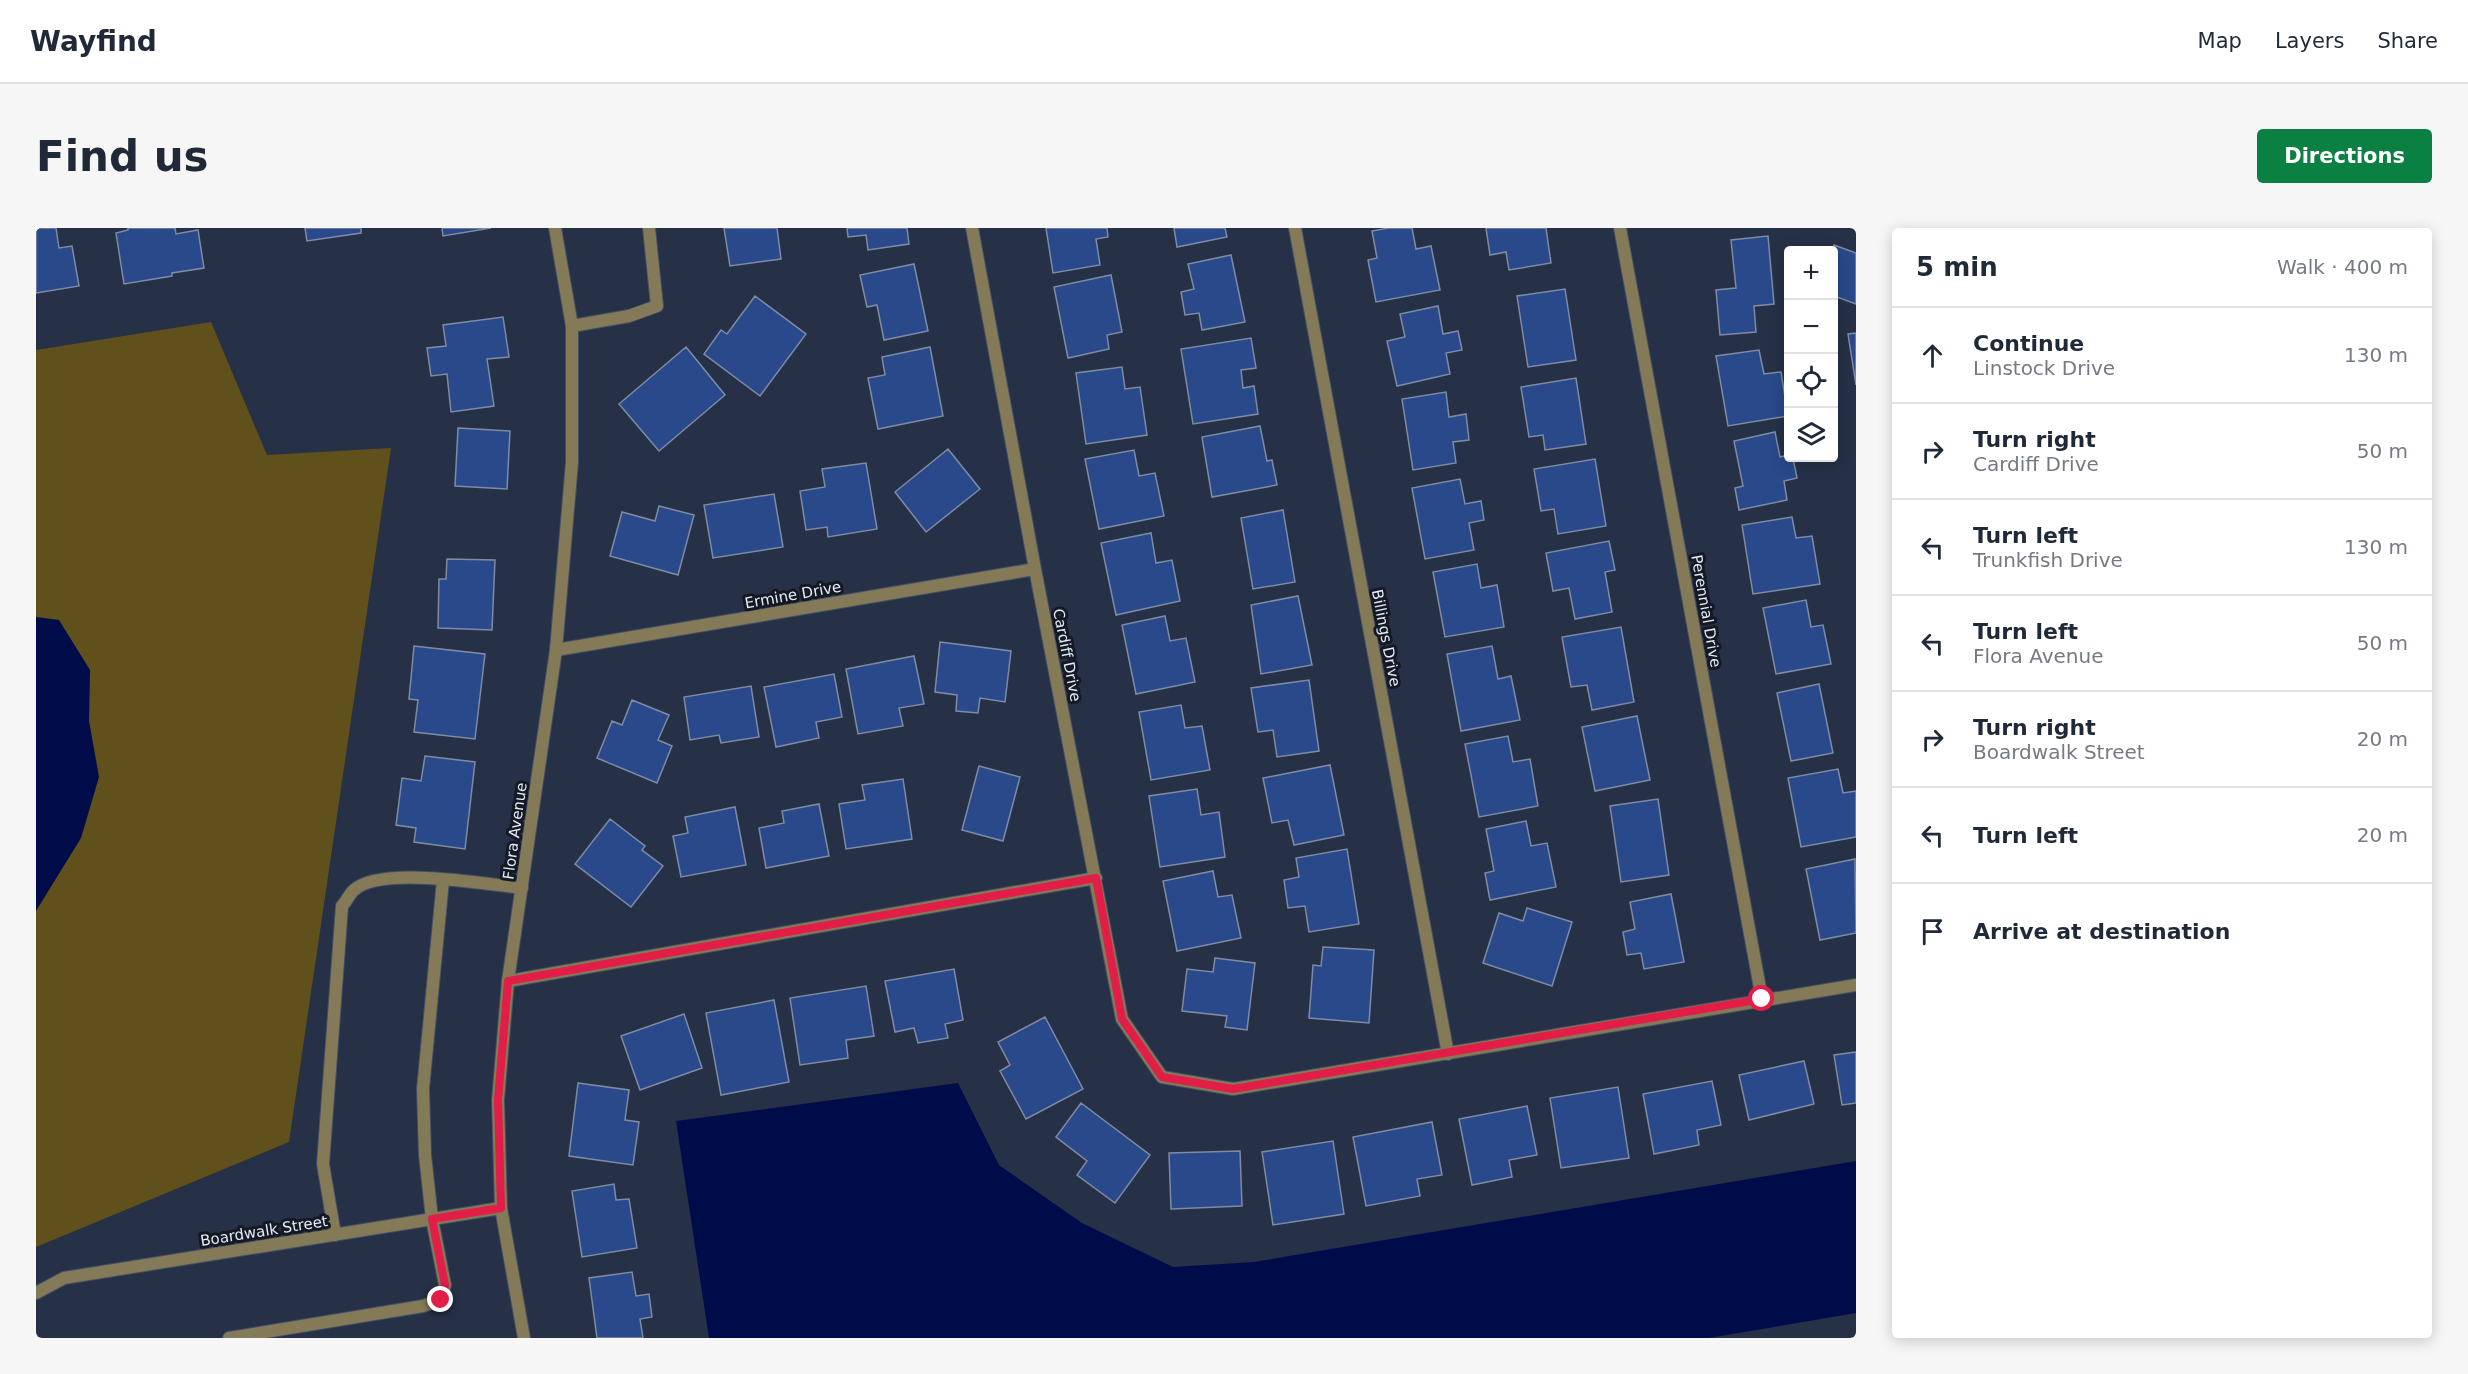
<!DOCTYPE html>
<html lang="en">
<head>
<meta charset="utf-8">
<style>
  :root { --surface:#fff; --page:#f6f6f7; --text:#1f2937; --muted:#747a83; --line:#e0e1e3; --accent:#0b8043 }
  body { margin:0; font-family:"DejaVu Sans",sans-serif; background:var(--page); color:var(--text) }
  .controls { position:absolute; right:18px; top:18px; display:grid; overflow:hidden; border-radius:6px; box-shadow:0 3px 15px #0003 }
  .controls button { width:54px; height:54px; display:grid; place-items:center; padding:0; border:0; border-bottom:2px solid var(--line); background:var(--surface); color:var(--text); font:30px sans-serif }
  .stop { position:absolute; width:18px; height:18px; margin:-14px; border:4px solid #e11d48; border-radius:50%; background:#fff }
  .stop.end { background:#e11d48; border-color:#fff; box-shadow:0 2px 6px #0008 }
  .list { margin:0; padding:0; list-style:none }
  h2 { display:flex; justify-content:space-between; align-items:center; height:78px; margin:0; padding:0 24px; font-size:26px }
  h2 small { font-size:20px; font-weight:400; color:var(--muted) }
  .list li { display:grid; grid-template-columns:39px 1fr auto; gap:18px; align-items:center; box-sizing:border-box; height:96px; padding:0 24px; border-top:2px solid var(--line) }
  .list b { display:block; font-size:22px; white-space:nowrap }
  .list p { margin:0; font-size:20px; white-space:nowrap; color:var(--muted) }
  .list em { font-size:20px; font-style:normal; color:var(--muted) }
  .icon { flex:none; width:33px; height:33px; fill:none; stroke:currentColor; stroke-width:2; stroke-linecap:round; stroke-linejoin:round }
  .map { position:relative; flex:none; width:1820px; height:1110px; overflow:hidden; border-radius:6px }
  header { display:flex; align-items:center; gap:36px; box-sizing:border-box; height:84px; padding:0 30px; background:var(--surface); border-bottom:2px solid var(--line) }
  header strong { font-size:28px }
  nav { display:flex; gap:33px; margin-inline-start:auto; font-size:21px }
  .intro { display:flex; align-items:center; justify-content:space-between; box-sizing:border-box; height:144px; padding:0 36px }
  h1 { margin:0; font-size:42px }
  .button { padding:15px 27px; border-radius:6px; background:var(--accent); color:#fff; font-size:21px; font-weight:700 }
  main { display:flex; gap:36px; padding:0 36px }
  aside { flex:1; background:var(--surface); border-radius:6px; box-shadow:0 3px 15px #0003 }
  .map>svg:first-child { display:block }
  .green { fill:#60501c }
  .water { fill:#000c4a }
  .building { fill:#29498b; stroke:#7e8ba5; stroke-width:1.5 }
  .lines { fill:none; stroke-linecap:round; stroke-linejoin:round }
  .service-casing { stroke:#444f64; stroke-width:14 }
  .minor-casing { stroke:#444f64; stroke-width:14 }
  .tertiary-casing { stroke:#444f64; stroke-width:14 }
  .service { stroke:#857a57; stroke-width:12 }
  .minor { stroke:#857a57; stroke-width:12 }
  .tertiary { stroke:#857a57; stroke-width:12 }
  .route { stroke:#e11d48; stroke-width:8 }
  .labels { text-anchor:middle; dominant-baseline:central; stroke-width:6; stroke-linejoin:round; paint-order:stroke }
  .street-label { font-size:15px; fill:#e4ecfa; stroke:#141923 }
</style>
</head>
<body>
<header>
<strong>Wayfind</strong>
<nav><a>Map</a><a>Layers</a><a>Share</a></nav>
</header>
<div class="intro"><h1>Find us</h1><a class="button">Directions</a></div>
<main>
<div class="map">
<svg width="1820" height="1110" viewBox="0 0 1820 1110">
  <rect width="100%" height="100%" fill="#263147"/>
  <!-- green -->
  <path class="green" d="M 175,94 L 231,227 L 355,220 L 253,914 L 0,1019 L 0,122 Z"/>
  <!-- water -->
  <path class="water" d="M 0,389 L 23,392 L 54,442 L 53,493 L 63,549 L 45,610 L 0,683 Z
    M 922,855 L 963,937 L 1046,995 L 1137,1039 L 1218,1034 L 1820,933 L 1820,1085 L 1673,1110 L 673,1110 L 640,893 Z"/>
  <!-- building -->
  <path class="building" d="M 0,0 L 20,0 L 23,20 L 36,18 L 43,58 L 0,65 Z
    M 92,0 L 139,0 L 140,6 L 162,2 L 168,40 L 136,45 L 136,48 L 88,56 L 80,5 L 92,2 Z
    M 269,0 L 325,0 L 325,5 L 271,13 Z
    M 406,0 L 455,0 L 407,8 Z
    M 688,0 L 741,0 L 745,31 L 694,38 Z
    M 811,0 L 871,0 L 873,16 L 832,22 L 830,7 L 812,9 Z
    M 1010,0 L 1071,0 L 1072,9 L 1060,11 L 1064,37 L 1017,45 Z
    M 1138,0 L 1189,0 L 1191,9 L 1141,19 Z
    M 1353,0 L 1376,0 L 1380,21 L 1395,18 L 1404,62 L 1340,74 L 1332,32 L 1341,30 L 1336,3 Z
    M 1450,0 L 1510,0 L 1515,35 L 1473,42 L 1470,24 L 1454,27 Z
    M 1732,8 L 1738,76 L 1718,78 L 1720,104 L 1684,107 L 1680,62 L 1700,60 L 1695,12 Z
    M 1798,17 L 1820,25 L 1820,76 L 1798,68 Z
    M 1195,27 L 1209,94 L 1166,102 L 1163,85 L 1149,87 L 1145,64 L 1158,61 L 1152,36 Z
    M 878,36 L 892,103 L 848,112 L 841,77 L 831,79 L 824,47 Z
    M 1075,47 L 1086,104 L 1071,107 L 1073,121 L 1032,130 L 1018,59 Z
    M 1529,61 L 1540,132 L 1492,139 L 1481,68 Z
    M 719,68 L 770,106 L 724,168 L 668,126 L 685,102 L 691,106 Z
    M 1402,78 L 1407,106 L 1422,103 L 1426,122 L 1410,125 L 1414,146 L 1361,158 L 1351,113 L 1369,109 L 1364,86 Z
    M 467,89 L 473,129 L 451,131 L 458,178 L 415,184 L 411,146 L 395,148 L 391,120 L 410,118 L 407,97 Z
    M 1820,105 L 1820,157 L 1812,106 Z
    M 1215,110 L 1220,140 L 1205,142 L 1207,160 L 1218,158 L 1222,186 L 1157,196 L 1145,121 Z
    M 650,119 L 689,167 L 623,223 L 583,176 Z
    M 894,119 L 907,188 L 842,201 L 832,150 L 849,147 L 846,129 Z
    M 1723,122 L 1728,146 L 1745,144 L 1752,188 L 1692,198 L 1680,128 Z
    M 1086,139 L 1089,161 L 1104,159 L 1111,207 L 1050,216 L 1040,145 Z
    M 1540,150 L 1550,216 L 1509,222 L 1507,207 L 1493,209 L 1485,159 Z
    M 1410,164 L 1413,189 L 1430,186 L 1433,212 L 1417,214 L 1420,235 L 1377,242 L 1366,171 Z
    M 1224,198 L 1231,233 L 1236,232 L 1241,257 L 1176,269 L 1166,209 Z
    M 422,200 L 474,203 L 471,261 L 419,258 Z
    M 1739,204 L 1744,229 L 1752,227 L 1752,230 L 1757,230 L 1761,250 L 1748,253 L 1751,272 L 1703,282 L 1699,260 L 1707,258 L 1698,213 Z
    M 912,221 L 944,261 L 890,304 L 859,264 Z
    M 1098,222 L 1103,248 L 1119,245 L 1128,288 L 1063,301 L 1049,231 Z
    M 1559,231 L 1570,298 L 1522,306 L 1518,281 L 1505,283 L 1498,241 Z
    M 830,235 L 841,301 L 792,309 L 791,299 L 770,302 L 764,263 L 789,259 L 786,241 Z
    M 1424,251 L 1429,276 L 1445,273 L 1448,292 L 1433,295 L 1438,322 L 1389,331 L 1376,260 Z
    M 738,266 L 747,319 L 677,330 L 668,277 Z
    M 623,278 L 658,287 L 642,347 L 574,328 L 586,284 L 619,293 Z
    M 1247,282 L 1259,354 L 1217,361 L 1205,290 Z
    M 1756,289 L 1760,310 L 1776,308 L 1784,356 L 1717,366 L 1706,297 Z
    M 1115,305 L 1120,335 L 1136,332 L 1144,373 L 1080,387 L 1065,315 Z
    M 1573,313 L 1579,342 L 1569,344 L 1576,384 L 1539,391 L 1533,360 L 1517,363 L 1510,325 Z
    M 411,331 L 459,332 L 456,402 L 402,400 L 403,351 L 410,351 Z
    M 1441,336 L 1445,360 L 1461,357 L 1468,399 L 1409,409 L 1397,344 Z
    M 1262,368 L 1276,437 L 1225,446 L 1215,377 Z
    M 1770,372 L 1775,399 L 1787,397 L 1795,436 L 1740,446 L 1727,380 Z
    M 1129,388 L 1134,413 L 1150,410 L 1159,454 L 1100,466 L 1086,397 Z
    M 1585,399 L 1598,474 L 1556,482 L 1551,457 L 1535,459 L 1526,409 Z
    M 904,414 L 975,423 L 969,474 L 944,470 L 942,485 L 920,483 L 921,467 L 899,464 Z
    M 378,418 L 449,426 L 439,511 L 378,504 L 382,472 L 373,471 Z
    M 1456,418 L 1462,451 L 1475,448 L 1484,492 L 1425,503 L 1411,426 Z
    M 878,428 L 888,476 L 863,480 L 867,498 L 822,506 L 810,441 Z
    M 798,446 L 806,489 L 780,494 L 783,510 L 740,519 L 728,459 Z
    M 1273,452 L 1283,523 L 1241,529 L 1237,502 L 1222,504 L 1215,460 Z
    M 1783,456 L 1797,525 L 1755,533 L 1741,465 Z
    M 715,458 L 723,509 L 685,515 L 683,507 L 654,512 L 648,469 Z
    M 596,472 L 633,487 L 622,512 L 636,518 L 621,555 L 561,530 L 576,493 L 586,497 Z
    M 1145,477 L 1149,500 L 1166,498 L 1174,542 L 1115,552 L 1103,484 Z
    M 1601,488 L 1614,552 L 1559,563 L 1546,499 Z
    M 1472,508 L 1477,534 L 1494,531 L 1502,578 L 1443,589 L 1429,516 Z
    M 389,528 L 439,534 L 429,621 L 378,614 L 380,600 L 360,597 L 366,550 L 385,553 Z
    M 1294,537 L 1308,607 L 1258,617 L 1252,592 L 1236,595 L 1227,550 Z
    M 943,538 L 984,549 L 967,613 L 926,602 Z
    M 1802,541 L 1807,565 L 1820,563 L 1820,609 L 1765,619 L 1752,550 Z
    M 867,551 L 876,611 L 810,621 L 803,576 L 829,572 L 826,557 Z
    M 1161,561 L 1165,587 L 1183,584 L 1189,629 L 1124,639 L 1113,568 Z
    M 1622,571 L 1633,647 L 1585,654 L 1574,578 Z
    M 783,576 L 793,628 L 730,640 L 723,600 L 748,595 L 746,583 Z
    M 699,579 L 710,637 L 645,649 L 637,608 L 652,605 L 649,589 Z
    M 574,591 L 609,618 L 606,622 L 627,638 L 595,679 L 539,636 Z
    M 1490,593 L 1495,618 L 1511,615 L 1520,659 L 1454,672 L 1449,645 L 1458,643 L 1450,601 Z
    M 1311,621 L 1323,696 L 1273,704 L 1269,678 L 1252,680 L 1248,652 L 1263,649 L 1260,630 Z
    M 1819,631 L 1820,705 L 1784,712 L 1770,641 Z
    M 1177,643 L 1182,669 L 1196,667 L 1205,710 L 1141,723 L 1127,653 Z
    M 1635,666 L 1648,734 L 1608,741 L 1605,725 L 1591,727 L 1587,704 L 1599,701 L 1594,674 Z
    M 1491,680 L 1536,694 L 1516,758 L 1447,735 L 1463,685 L 1487,693 Z
    M 1287,719 L 1338,722 L 1333,795 L 1273,790 L 1277,737 L 1285,738 Z
    M 1179,730 L 1219,735 L 1211,802 L 1189,799 L 1191,788 L 1146,783 L 1151,741 L 1177,744 Z
    M 918,741 L 927,792 L 909,796 L 912,810 L 882,815 L 878,800 L 859,804 L 849,753 Z
    M 830,758 L 838,808 L 810,812 L 812,830 L 764,837 L 754,770 Z
    M 738,772 L 753,854 L 685,867 L 670,785 Z
    M 648,786 L 666,840 L 604,862 L 585,808 Z
    M 1009,789 L 1047,861 L 990,891 L 964,843 L 974,837 L 962,814 Z
    M 1820,824 L 1820,875 L 1806,877 L 1798,827 Z
    M 1768,833 L 1778,876 L 1713,892 L 1703,847 Z
    M 1676,853 L 1685,897 L 1661,902 L 1663,917 L 1618,926 L 1607,866 Z
    M 542,855 L 593,862 L 589,892 L 603,894 L 597,937 L 533,928 Z
    M 1582,859 L 1593,930 L 1525,940 L 1514,870 Z
    M 1045,875 L 1114,927 L 1079,975 L 1041,947 L 1051,933 L 1020,909 Z
    M 1491,878 L 1501,927 L 1473,932 L 1476,949 L 1436,957 L 1423,891 Z
    M 1396,894 L 1406,947 L 1381,951 L 1384,968 L 1330,978 L 1317,909 Z
    M 1297,913 L 1308,986 L 1237,997 L 1226,924 Z
    M 1204,923 L 1206,978 L 1135,981 L 1133,925 Z
    M 578,956 L 580,972 L 593,971 L 601,1020 L 546,1029 L 536,963 Z
    M 596,1044 L 600,1068 L 613,1066 L 616,1089 L 604,1091 L 607,1110 L 561,1110 L 553,1050 Z"/>
  <g class="lines">
    <!-- service casing -->
    <g class="service-casing">
      <path id="service" d="M 299,1007 L 287,936 L 306,678 C 310,674 313,667 317,663 C 342,637 450,656 486,660
        M 193,1110 L 387,1078 L 405,1072 L 409,1057 L 396,991 L 389,927 L 387,861 L 407,652"/>
    </g>
    <!-- minor casing -->
    <g class="minor-casing">
      <path id="minor" d="M 936,0 L 999,341 L 1086,791 L 1126,849 L 1197,861 L 1820,757
        M 1259,0 L 1412,826
        M 1584,0 L 1726,771
        M 536,98 L 593,88 L 621,78 L 613,0
        M 520,422 L 999,341
        M 472,753 L 1060,650
        M 0,1065 L 28,1050 L 465,980"/>
    </g>
    <!-- tertiary casing -->
    <g class="tertiary-casing">
      <path id="tertiary" d="M 488,1110 L 465,980 L 462,872 L 472,753 L 520,422 L 536,234 L 536,98 L 519,0"/>
    </g>
    <!-- service -->
    <use href="#service" class="service"/>
    <!-- minor -->
    <use href="#minor" class="minor"/>
    <!-- tertiary -->
    <use href="#tertiary" class="tertiary"/>
  </g>
  <g class="lines">
    <!-- route -->
    <path class="route" d="M 405,1072 L 409,1057 L 396,991 L 465,980 L 462,872 L 472,753 L 1060,650 L 1086,791 L 1126,849 L 1197,861 L 1726,771"/>
  </g>
  <g class="labels">
    <!-- street labels -->
    <g class="street-label">
      <text transform="translate(757 367) rotate(-10)">Ermine Drive</text>
      <text transform="translate(1670 383) rotate(80)">Perennial Drive</text>
      <text transform="translate(1350 410) rotate(79)">Billings Drive</text>
      <text transform="translate(1031 427) rotate(79)">Cardiff Drive</text>
      <text transform="translate(479 603) rotate(-82)">Flora Avenue</text>
      <text transform="translate(228 1003) rotate(-9)">Boardwalk Street</text>
    </g>
  </g>
</svg>
<div class="controls">
<button>+</button>
<button>−</button>
<button><svg class="icon" aria-label="locate" viewBox="0 0 24 24"><circle cx="12" cy="12" r="6"/><path d="M12 2v4M12 18v4M2 12h4M18 12h4"/></svg></button>
<button><svg class="icon" aria-label="layers" viewBox="0 0 24 24"><path d="M12 4l9 5-9 5-9-5zM3 14l9 5 9-5"/></svg></button>
</div>
<div class="stop" style="left:1726px;top:771px"></div>
<div class="stop end" style="left:405px;top:1072px"></div>
</div>
<aside>
<h2>5 min<small>Walk · 400 m</small></h2>
<ul class="list">
<li><svg class="icon" aria-label="ahead" viewBox="0 0 24 24"><path d="M12 20V5M6 11l6-6 6 6"/></svg><div><b>Continue</b><p>Linstock Drive</p></div><em>130 m</em></li>
<li><svg class="icon" aria-label="right" viewBox="0 0 24 24"><path d="M7 20v-9h11M14 6l5 5-5 5"/></svg><div><b>Turn right</b><p>Cardiff Drive</p></div><em>50 m</em></li>
<li><svg class="icon" aria-label="left" viewBox="0 0 24 24"><path d="M17 20v-9H6M10 6l-5 5 5 5"/></svg><div><b>Turn left</b><p>Trunkfish Drive</p></div><em>130 m</em></li>
<li><svg class="icon" aria-label="left" viewBox="0 0 24 24"><path d="M17 20v-9H6M10 6l-5 5 5 5"/></svg><div><b>Turn left</b><p>Flora Avenue</p></div><em>50 m</em></li>
<li><svg class="icon" aria-label="right" viewBox="0 0 24 24"><path d="M7 20v-9h11M14 6l5 5-5 5"/></svg><div><b>Turn right</b><p>Boardwalk Street</p></div><em>20 m</em></li>
<li><svg class="icon" aria-label="left" viewBox="0 0 24 24"><path d="M17 20v-9H6M10 6l-5 5 5 5"/></svg><div><b>Turn left</b></div><em>20 m</em></li>
<li><svg class="icon" aria-label="arrive" viewBox="0 0 24 24"><path d="M6 21V4h12l-3 4 3 4H6"/></svg><div><b>Arrive at destination</b></div></li>
</ul>
</aside>
</main>
</body>
</html>
